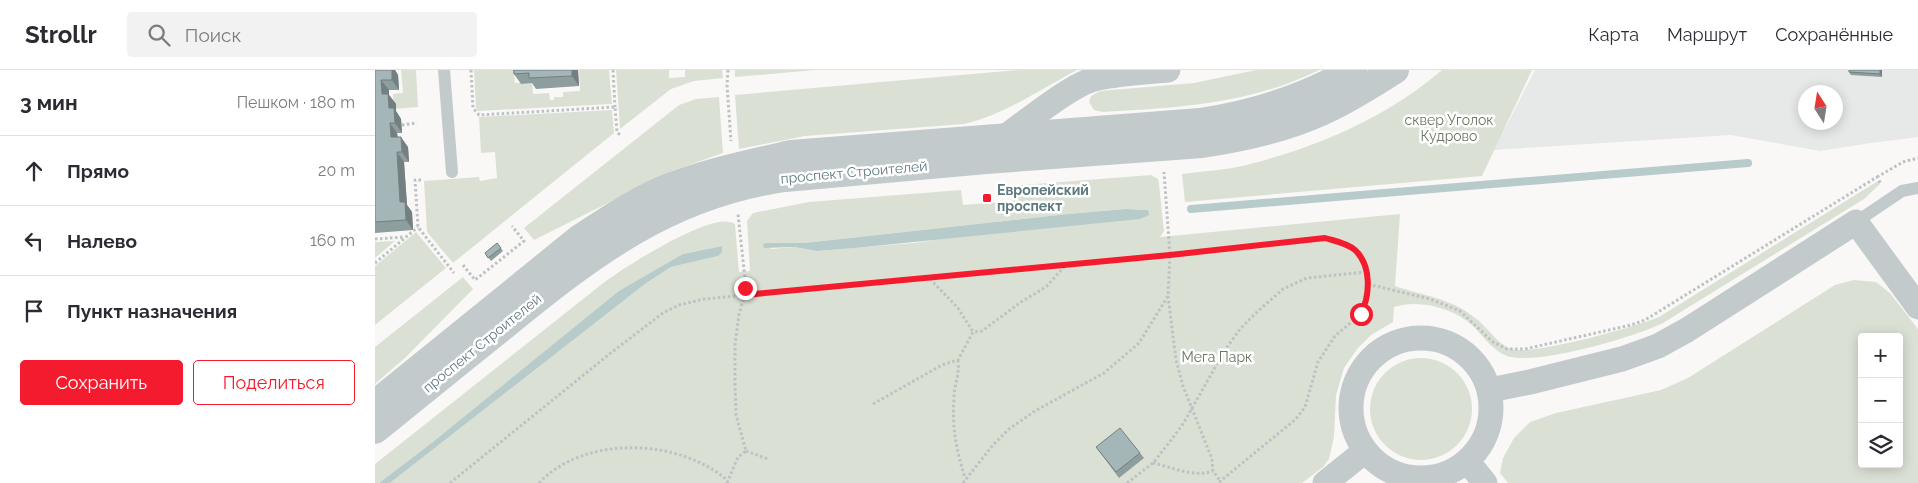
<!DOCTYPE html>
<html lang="ru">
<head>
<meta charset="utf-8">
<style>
  :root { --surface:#fff; --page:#f2f2f3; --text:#2b2b33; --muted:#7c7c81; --line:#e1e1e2; --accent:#f51b2e }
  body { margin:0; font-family:Raleway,sans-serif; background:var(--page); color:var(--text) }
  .controls { position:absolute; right:15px; bottom:15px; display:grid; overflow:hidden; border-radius:5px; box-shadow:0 2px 12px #0003 }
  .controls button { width:45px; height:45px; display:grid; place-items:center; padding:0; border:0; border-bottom:1px solid var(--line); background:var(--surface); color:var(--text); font:25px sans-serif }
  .compass { position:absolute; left:1423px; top:15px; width:45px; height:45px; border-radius:50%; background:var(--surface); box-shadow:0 2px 12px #0003; rotate:348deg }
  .stop { position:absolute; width:15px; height:15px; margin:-11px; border:4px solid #f51b2e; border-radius:50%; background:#fff }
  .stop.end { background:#f51b2e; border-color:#fff; box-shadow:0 1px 5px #0008 }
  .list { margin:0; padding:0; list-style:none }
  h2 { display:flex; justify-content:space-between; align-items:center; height:65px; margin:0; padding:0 20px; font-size:21px }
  h2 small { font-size:16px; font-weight:400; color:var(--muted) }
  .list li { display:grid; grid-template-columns:32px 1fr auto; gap:15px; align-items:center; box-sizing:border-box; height:70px; padding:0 20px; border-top:1px solid var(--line) }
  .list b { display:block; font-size:19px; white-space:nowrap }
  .list em { font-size:16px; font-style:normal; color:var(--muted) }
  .actions { display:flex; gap:10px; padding:15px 20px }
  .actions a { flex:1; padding:11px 0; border:1px solid var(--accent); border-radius:5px; text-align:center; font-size:18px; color:var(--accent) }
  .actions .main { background:var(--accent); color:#fff }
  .icon { flex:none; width:28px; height:28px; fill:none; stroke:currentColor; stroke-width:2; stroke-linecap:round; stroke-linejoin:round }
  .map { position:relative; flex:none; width:1543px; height:413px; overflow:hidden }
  header { display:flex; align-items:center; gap:30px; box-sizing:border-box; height:70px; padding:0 25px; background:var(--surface); border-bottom:1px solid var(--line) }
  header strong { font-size:24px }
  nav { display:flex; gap:28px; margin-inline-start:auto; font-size:18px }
  .search { width:350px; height:45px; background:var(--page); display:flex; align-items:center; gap:12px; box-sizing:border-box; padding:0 18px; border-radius:5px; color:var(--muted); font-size:19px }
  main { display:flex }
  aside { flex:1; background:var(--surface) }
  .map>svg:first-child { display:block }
  .built { fill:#e7e8e8; fill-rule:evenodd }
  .green { fill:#dbe0d5; fill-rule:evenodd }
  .water { fill:#b7cbca }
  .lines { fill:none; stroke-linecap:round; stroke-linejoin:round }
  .stream { stroke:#b7cbca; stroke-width:8 }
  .path { stroke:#bcc2c3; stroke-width:3; stroke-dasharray:2.5 2.5; stroke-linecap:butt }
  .service { stroke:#c2cacb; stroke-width:12 }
  .minor { stroke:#c2cacb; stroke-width:25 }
  .tertiary { stroke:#c2cacb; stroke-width:28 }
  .wall { fill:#8e9d9e }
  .shaded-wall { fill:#747f81 }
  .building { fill:#a5b6b8; stroke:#747f81 }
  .route { stroke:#f51b2e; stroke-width:6 }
  .poi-dot { fill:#f51b2e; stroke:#fff; stroke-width:2 }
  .labels { text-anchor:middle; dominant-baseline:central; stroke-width:5; stroke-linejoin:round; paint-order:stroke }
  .park-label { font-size:14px; fill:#69765d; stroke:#fff }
  .street-label { font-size:14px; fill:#5d7a7f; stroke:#fff }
  .poi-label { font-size:14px; font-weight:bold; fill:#5d7a7f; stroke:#fff; text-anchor:start }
</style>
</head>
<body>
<header>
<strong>Strollr</strong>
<div class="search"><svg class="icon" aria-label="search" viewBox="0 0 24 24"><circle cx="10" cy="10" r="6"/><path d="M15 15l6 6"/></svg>Поиск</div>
<nav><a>Карта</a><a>Маршрут</a><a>Сохранённые</a></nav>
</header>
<main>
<aside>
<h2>3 мин<small>Пешком · 180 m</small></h2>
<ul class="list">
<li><svg class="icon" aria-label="ahead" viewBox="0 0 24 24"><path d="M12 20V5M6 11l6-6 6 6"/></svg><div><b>Прямо</b></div><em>20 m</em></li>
<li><svg class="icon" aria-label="left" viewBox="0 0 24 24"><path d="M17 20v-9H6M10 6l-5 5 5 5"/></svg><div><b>Налево</b></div><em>160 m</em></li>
<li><svg class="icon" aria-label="arrive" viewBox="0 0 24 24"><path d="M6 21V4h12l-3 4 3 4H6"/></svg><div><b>Пункт назначения</b></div></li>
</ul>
<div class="actions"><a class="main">Сохранить</a><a>Поделиться</a></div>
</aside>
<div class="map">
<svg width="1543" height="413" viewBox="0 0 1543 413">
  <rect width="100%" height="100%" fill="#f9f8f6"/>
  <!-- built -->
  <path class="built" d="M 1160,0 L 1543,0 L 1543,67 L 1496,73 L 1445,81 L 1356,65 L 1119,80 ZM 1430,22 L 1460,22 L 1460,52 L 1430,52 Z"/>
  <!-- green -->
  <path class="green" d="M 26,0 L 41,0 L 43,37 L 19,39 L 18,24 L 28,23 Z
    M 99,0 L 139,0 L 140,13 L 157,12 L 158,24 L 174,23 L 175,30 L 179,30 L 179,27 L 188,27 L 188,22 L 205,21 L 204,0 L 234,0 L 237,34 L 103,41 L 101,38 Z
    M 241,0 L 294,0 L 294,8 L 310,7 L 310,0 L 347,0 L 348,8 L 319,11 L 296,19 L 245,59 Z
    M 360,0 L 440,0 L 360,7 Z
    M 644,0 L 702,0 C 668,18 627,46 589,54 L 430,66 L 364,79 L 360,25 Z
    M 881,0 L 944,0 C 876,34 802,38 728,42 L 719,40 L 714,32 L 716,26 L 725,21 L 819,13 Z
    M 1067,0 L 1157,0 L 1107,106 L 810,132 L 807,104 C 829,101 854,100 875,94 C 945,76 1012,47 1067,0 Z
    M 344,27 L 348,83 L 297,101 L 159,170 L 149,158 L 304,35 L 321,29 Z
    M 237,40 L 239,63 L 78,193 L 52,162 L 49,111 L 104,107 L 105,111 L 122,108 L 120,82 L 106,83 L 104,47 Z
    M 776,105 L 783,109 L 784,114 L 789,161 L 785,167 L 1025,144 L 1020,216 C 1043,224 1072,228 1092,242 C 1097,246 1103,249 1107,254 C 1116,262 1123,274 1136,279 C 1157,286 1260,257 1284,247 L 1503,111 L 1505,114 L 1489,129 L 1288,253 C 1260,267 1161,296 1132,286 C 1117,280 1109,267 1098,256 C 1078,238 1045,229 1019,237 L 1018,252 L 996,265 L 983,278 L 969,298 L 961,325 L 959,367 L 954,389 L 948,397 L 927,413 L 15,413 L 270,214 L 296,197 L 343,186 L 347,176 L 308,184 L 16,404 L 4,413 L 0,413 L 0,394 L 227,214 C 245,200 340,138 360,154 L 364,202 L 375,201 L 372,151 L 378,143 L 434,132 L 586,120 L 588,135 L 637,131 L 636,116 ZM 751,139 L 773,140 L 539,173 L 442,181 L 419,177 L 396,179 L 392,173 L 429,173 L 693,144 Z
    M 41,162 L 71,198 L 0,255 L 0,196 Z
    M 20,171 L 0,188 L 0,172 Z
    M 88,207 L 98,219 L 31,287 L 0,314 L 0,277 Z
    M 1479,210 L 1501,212 L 1515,223 L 1543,259 L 1543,413 L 1133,413 L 1125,403 L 1128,388 L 1139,368 L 1155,352 L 1181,343 L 1286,320 L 1313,308 L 1460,215 ZM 1487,267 L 1524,267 L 1524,394 L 1487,394 Z
    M995 339a51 51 0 1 1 102 0a51 51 0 1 1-102 0Z"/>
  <!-- water -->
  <path class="water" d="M 751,139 L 773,140 L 774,145 L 765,149 L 480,178 L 442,181 L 419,177 L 389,178 L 388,174 L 392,173 L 429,173 L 693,144 Z
    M 347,176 L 347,182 L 343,186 L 296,197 L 270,214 L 15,413 L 4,413 L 58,372 L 244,221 L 308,184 Z"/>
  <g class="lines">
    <!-- stream -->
    <path class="stream" d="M 816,139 L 1373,93"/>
    <!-- path -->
    <path class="path" d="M 96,0 L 98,38 L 104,45 L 240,37 L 242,62 L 245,65
      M 238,0 L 240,37
      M 353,0 L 352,15 L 356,71
      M 27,55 L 42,53
      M 1502,107 L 1528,92 L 1543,88
      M 46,110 L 40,110 L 43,157 L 79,203
      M 0,169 L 29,167
      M 0,193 L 43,157
      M 88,195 L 100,210 L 149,171 L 137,156
      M 555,209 L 583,238 L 598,262
      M 993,215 L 1001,216 L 1055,229 L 1085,241 L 1118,272 L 1132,279 L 1150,279 L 1256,255 L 1270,250 L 1502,107 L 1506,114
      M 793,226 L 801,290 L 808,316 L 837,389 L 838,401 L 846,412
      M 583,290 C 585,304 579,315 579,328 C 577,360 581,378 590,408
      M 498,334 L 567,295 L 583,290 L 598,262 L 607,261 L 646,232 L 671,217 L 691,195
      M 371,381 L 393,389
      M 778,393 C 796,397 820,408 838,401
      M 75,413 L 237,282 L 288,243 L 304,235 L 329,229 L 555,208 L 950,168 L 966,173 L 979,179 L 985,188 L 991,202 L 993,215 L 992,233 L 986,244 L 960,266 L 943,292 L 930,337 L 921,349 L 843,413
      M 164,413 C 209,365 303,368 352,410
      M 352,413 L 363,387 L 371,381 L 361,345 L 360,315 L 360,274 L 364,245 L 371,218 L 363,144
      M 588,413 L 618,375 L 634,359 L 660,341 L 729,303 L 764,273 L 777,252 L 793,226 L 795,185 L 789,102
      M 752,413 L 778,393 L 797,369 L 808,354 L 850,280 L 865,259 L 883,241 L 908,219 L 932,208 L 991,202"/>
    <!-- service -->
    <path class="service" d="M 69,0 L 77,102
      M 1481,152 L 1527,121 L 1543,118"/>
    <!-- minor -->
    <path class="minor" d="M 631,66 C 654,50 698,13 723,8 C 746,3 770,2 793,0
      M976 338a70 70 0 1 1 140 0a70 70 0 1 1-140 0Z
      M 1115,320 L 1155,312 L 1247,289 L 1283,276 L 1312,260 L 1481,152 L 1543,237
      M 1093,392 L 1110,413
      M 950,413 L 990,381"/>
    <!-- tertiary -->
    <path class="tertiary" d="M 0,334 L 205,168 C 231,151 258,133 287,120 C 329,103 372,94 416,84 L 825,52 C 879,44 930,28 978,0
      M 0,360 C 43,325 86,290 130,255 C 217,184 295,124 410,108 L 611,90 L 827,74 C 867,68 909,59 946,42 C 972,31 996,15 1020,0"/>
  </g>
  <!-- wall -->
  <path class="wall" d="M 0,0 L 20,0 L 23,5 L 24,20 L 14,20 L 14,25 L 21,34 L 21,41 L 26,49 L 27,63 L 22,63 L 23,67 L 33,77 L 34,92 L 29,92 L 32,135 L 37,142 L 38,160 L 0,163 Z
    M 138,0 L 203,0 L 204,16 L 161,19 L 157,13 L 146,14 L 139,4 Z
    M 1474,0 L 1507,0 L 1507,7 L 1476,5 L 1474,2 Z
    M 122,173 L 128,181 L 116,191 L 110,183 Z
    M 721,377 L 765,383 L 769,388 L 744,408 Z"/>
  <!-- shaded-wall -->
  <path class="shaded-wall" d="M 15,0 L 20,0 L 23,5 L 24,20 L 17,10 Z
    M 197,0 L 203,0 L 204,16 L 197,6 Z
    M 1505,0 L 1507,0 L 1507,7 L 1505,4 Z
    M 6,10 L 14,20 L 14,25 L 21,34 L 21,41 L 26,49 L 27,63 L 20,53 L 7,24 Z
    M 15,53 L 22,63 L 23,77 L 16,67 Z
    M 26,67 L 33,77 L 34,92 L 27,82 Z
    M 22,82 L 29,92 L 32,135 L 37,142 L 38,160 L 31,150 L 25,132 Z"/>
  <!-- building -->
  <path class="building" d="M 0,0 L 17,0 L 17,10 L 6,10 L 7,24 L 13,24 L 14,38 L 19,38 L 20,53 L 15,53 L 16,67 L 26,67 L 27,82 L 22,82 L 25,132 L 30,132 L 31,150 L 0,152 Z
    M 139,0 L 197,0 L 197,6 L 154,8 L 154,3 L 139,4 Z
    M 1474,0 L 1505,0 L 1505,4 L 1474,2 Z
    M 122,173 L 126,178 L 113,188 L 110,183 Z
    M 745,358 L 765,383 L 741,402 L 721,377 Z"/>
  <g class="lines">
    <!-- route -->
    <path class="route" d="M 370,218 L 369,225 L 795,185 L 950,168 C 960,171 972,173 980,180 C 997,196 995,225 986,244"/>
  </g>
  <!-- markers -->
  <rect class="poi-dot" x="607" y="123" width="10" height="10" rx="2.5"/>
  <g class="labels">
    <!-- park labels -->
    <g class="park-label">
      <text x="1074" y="50">сквер Уголок<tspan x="1074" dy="16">Кудрово</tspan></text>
      <text x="842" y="287">Мега Парк</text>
    </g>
    <!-- street labels -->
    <g class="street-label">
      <text transform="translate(479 102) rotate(-5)">проспект Строителей</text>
      <text transform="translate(107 273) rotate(-39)">проспект Строителей</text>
    </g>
    <!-- poi labels -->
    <g class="poi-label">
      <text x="622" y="120">Европейский<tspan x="622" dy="16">проспект</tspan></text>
    </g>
  </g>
</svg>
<div class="controls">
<button>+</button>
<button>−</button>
<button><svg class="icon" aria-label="layers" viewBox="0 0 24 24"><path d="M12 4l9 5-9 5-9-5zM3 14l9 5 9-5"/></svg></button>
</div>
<svg class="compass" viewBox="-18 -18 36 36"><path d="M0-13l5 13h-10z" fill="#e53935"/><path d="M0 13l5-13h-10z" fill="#7c7c81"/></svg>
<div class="stop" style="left:986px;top:244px"></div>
<div class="stop end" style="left:370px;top:218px"></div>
</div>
</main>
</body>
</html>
